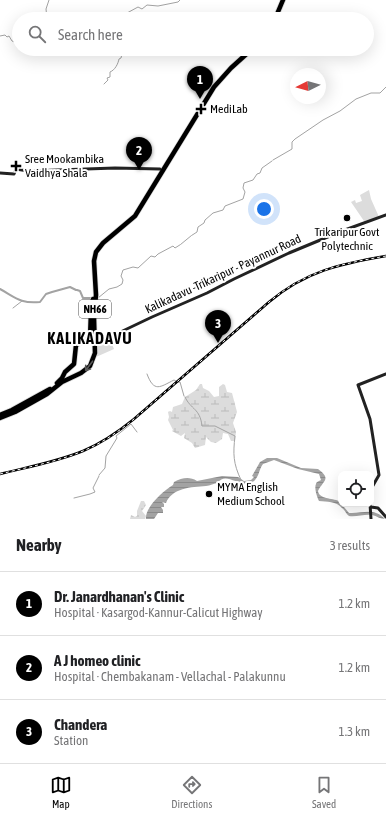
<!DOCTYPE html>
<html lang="en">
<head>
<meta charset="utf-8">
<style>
  :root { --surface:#fff; --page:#f2f2f2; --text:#202124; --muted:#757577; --line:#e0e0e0; --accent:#000 }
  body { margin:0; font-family:"Asap Condensed",sans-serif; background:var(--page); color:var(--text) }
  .controls { position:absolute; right:12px; bottom:12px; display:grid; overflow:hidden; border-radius:8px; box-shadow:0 4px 16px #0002 }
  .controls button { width:36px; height:36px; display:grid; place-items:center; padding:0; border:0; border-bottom:1px solid var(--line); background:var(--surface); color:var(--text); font:20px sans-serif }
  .compass { position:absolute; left:290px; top:68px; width:36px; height:36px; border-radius:50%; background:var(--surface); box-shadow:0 4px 16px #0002; rotate:265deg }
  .you { position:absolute; left:264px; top:209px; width:14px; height:14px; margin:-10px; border:3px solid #fff; border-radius:50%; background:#1a73e8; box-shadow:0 0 0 6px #1a73e833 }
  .badge { display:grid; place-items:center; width:26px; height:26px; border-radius:50%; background:var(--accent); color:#fff; font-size:13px; font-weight:700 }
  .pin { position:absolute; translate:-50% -33px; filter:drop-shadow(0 1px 2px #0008) }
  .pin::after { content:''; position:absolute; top:21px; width:14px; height:12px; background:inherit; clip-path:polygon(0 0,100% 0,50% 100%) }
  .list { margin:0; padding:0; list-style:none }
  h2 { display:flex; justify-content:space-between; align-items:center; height:52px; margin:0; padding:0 16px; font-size:17px }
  h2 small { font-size:13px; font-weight:400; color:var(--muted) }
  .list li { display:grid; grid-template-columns:26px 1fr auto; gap:12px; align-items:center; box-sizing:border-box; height:64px; padding:0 16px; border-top:1px solid var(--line) }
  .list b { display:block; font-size:15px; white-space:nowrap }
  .list p { margin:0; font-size:13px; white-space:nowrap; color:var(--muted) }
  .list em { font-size:13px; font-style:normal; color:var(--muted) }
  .icon { flex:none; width:22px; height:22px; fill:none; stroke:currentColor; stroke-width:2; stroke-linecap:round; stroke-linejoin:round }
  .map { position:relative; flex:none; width:386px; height:519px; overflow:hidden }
  .search { position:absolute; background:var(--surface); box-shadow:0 4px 16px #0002; left:12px; right:12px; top:12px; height:44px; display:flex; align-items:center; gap:10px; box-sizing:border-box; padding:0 14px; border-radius:22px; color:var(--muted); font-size:15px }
  .sheet { height:244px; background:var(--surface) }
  nav { display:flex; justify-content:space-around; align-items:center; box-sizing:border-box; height:56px; border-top:1px solid var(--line); background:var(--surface); font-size:11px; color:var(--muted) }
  nav a { display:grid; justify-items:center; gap:2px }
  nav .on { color:var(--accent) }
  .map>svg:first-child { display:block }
  .wetland { fill:url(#wetland-marsh) }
  .green { fill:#dcdcdc }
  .water { fill:url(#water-rules) }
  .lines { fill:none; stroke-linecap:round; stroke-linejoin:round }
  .stream { stroke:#a3a3a3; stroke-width:1 }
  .canal { stroke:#a3a3a3; stroke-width:2 }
  .trunk-casing { stroke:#dbdbdb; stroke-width:6 }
  .secondary { stroke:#222; stroke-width:3 }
  .trunk { stroke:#000; stroke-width:4.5 }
  .rail-casing { stroke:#000; stroke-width:2.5 }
  .rail { stroke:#fff; stroke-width:1; stroke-dasharray:3; stroke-linecap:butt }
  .oneway { stroke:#595959 }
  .poi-dot { fill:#000; stroke:#fff; stroke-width:1.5 }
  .labels { text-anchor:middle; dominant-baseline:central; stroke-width:4; stroke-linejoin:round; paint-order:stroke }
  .shield { fill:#fff; stroke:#4c4c4c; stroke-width:1 }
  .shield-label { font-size:11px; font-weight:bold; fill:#000 }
  .poi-label { font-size:12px; fill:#000; stroke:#fff; text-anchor:start }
  .street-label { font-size:12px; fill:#000; stroke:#fff }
  .district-label { font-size:16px; font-weight:bold; letter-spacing:1px; fill:#000; stroke:#fff }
</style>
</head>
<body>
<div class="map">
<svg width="386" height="519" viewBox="0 0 386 519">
  <defs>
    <pattern id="wetland-marsh" width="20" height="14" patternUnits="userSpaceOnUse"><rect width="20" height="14" fill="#dcdcdc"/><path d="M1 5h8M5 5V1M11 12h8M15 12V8" fill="none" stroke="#bbb"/></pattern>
    <pattern id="water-rules" width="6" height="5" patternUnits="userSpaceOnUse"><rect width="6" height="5" fill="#a3a3a3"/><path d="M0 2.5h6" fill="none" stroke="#8b8b8b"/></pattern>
  </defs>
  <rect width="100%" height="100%" fill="#fff"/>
  <!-- wetland -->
  <path class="wetland" d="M 200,384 L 202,384 L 203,388 L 209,391 L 214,397 L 219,396 L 219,387 L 223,384 L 225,385 L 227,392 L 232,393 L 237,412 L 233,423 L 236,432 L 235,441 L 231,441 L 228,434 L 223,433 L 222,439 L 216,443 L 211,442 L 206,437 L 205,445 L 195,448 L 192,443 L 184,438 L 185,433 L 181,436 L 172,431 L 173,430 L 168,420 L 169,417 L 168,412 L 170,411 L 172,412 L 173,407 L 182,404 L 185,397 L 196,390 Z
    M 141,501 L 144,501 L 146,505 L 142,511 L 146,516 L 145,519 L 130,519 L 131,515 L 135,517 L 137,516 L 137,511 Z"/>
  <!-- green -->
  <path class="green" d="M 369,190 L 371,199 L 379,217 L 364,221 L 351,202 L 355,200 L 356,203 L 362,201 L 360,195 Z
    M 109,338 L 114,349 L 96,357 L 96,342 L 100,339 Z"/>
  <!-- water -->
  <path class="water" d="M 267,458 L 277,458 L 301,468 L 318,469 C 332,479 323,481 318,491 C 319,499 332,498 339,501 L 349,513 C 363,514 373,507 385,519 C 380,519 377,516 372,515 C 364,514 357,517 349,516 C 346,514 345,510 342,508 C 336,501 327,502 319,501 C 317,497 314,488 316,484 C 316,482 319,481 321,480 L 319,474 L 298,469 L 274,460 L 263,464 C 259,469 259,477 254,481 C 242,491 226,470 218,483 C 214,483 210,486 206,486 C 191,487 172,488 166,503 L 162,502 L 164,504 L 164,507 L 161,507 L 163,510 L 163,513 L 158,513 L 154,519 L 146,519 C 145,507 163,491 173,485 L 174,482 C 182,478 189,476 197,481 L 222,476 L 238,477 L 244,481 L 251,480 L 254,477 L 252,476 L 260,462 Z"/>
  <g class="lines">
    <!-- stream -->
    <path class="stream" d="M 47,19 L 46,9 L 49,0
      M 124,19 L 127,13 L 138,7 L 142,9 L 147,5 L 158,6 L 178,2 L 180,0
      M 0,36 L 5,35 L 7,37 L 9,36 L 12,41 L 19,44
      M 93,49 L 99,50 L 101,49
      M 103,49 L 106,53 L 114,55 L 122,54 L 122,49
      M 104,84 L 108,80 L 107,78 L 110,77 L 110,72 C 115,70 118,64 119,59 L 121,58 L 122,54
      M 273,160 L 292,149 L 292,142 L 295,139 L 323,120 L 340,111 L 356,99 L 371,93 L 380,93 L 386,87
      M 98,298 L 109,289 L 117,287 L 122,284 L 123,280 L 121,276 L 123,270 L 133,267 L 138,268 L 151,256 L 155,257 L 158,254 L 173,246 L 175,248 C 183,244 189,236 197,232 L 198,227 L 204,223 L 205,220 L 213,213 L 223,210 L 225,206 L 243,199 L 245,192 L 243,188 L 244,183 L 253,180 L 257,174 L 260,173 L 262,168 L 272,161
      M 13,308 L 22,301
      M 147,374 C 154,393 160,387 174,380 L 176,381
      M 178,382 L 180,382 L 184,396
      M 185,397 C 191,410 200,408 202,426 L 215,426 L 235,436 C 233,454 233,463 241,480
      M 99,475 L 105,468 L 106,456 L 117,438 L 116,436 L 131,424 L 137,432
      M 74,498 L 90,494 L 95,492 L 93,488 L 99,476"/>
    <!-- canal -->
    <path class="canal" d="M 0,289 C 15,297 20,304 40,302 L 46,294 L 52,292 L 70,287 L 76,290
      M 77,290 L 80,291 L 83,298 L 94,298"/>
    <!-- trunk casing -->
    <g class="trunk-casing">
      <path id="trunk" d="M 275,19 L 283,0
        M 57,383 L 62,378 L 65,372 L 74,364 L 76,345 L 90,338 L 91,311 L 93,299
        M 0,415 L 12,410 L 50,389
        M 0,418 L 15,412 L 47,394 L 62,382 L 81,373 L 90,366 L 95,353 L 94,317 L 96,295 L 94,261 L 96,252 L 103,243 L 135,216 L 214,87 L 231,68 L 252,49"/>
    </g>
    <!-- secondary -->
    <path class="secondary" d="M 0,173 L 14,174 L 16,169 L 28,171 L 115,168 L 160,169
      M 90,338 L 110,337 L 152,317 L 207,293 L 234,279 L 289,253 L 342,231 L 386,215
      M 371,489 L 379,475 L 370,419 L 358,385 L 386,374
      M 370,504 L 371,519
      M 371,507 L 378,508 L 386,517"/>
    <!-- trunk -->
    <use href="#trunk" class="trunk"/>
    <!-- rail casing -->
    <g class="rail-casing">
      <path id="rail" d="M 0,474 C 28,467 56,462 83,451 C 102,443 118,432 134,419 L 269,302 C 306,271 340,264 386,256"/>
    </g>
    <!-- rail -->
    <use href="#rail" class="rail"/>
  </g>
  <!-- one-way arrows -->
  <defs><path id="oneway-shaft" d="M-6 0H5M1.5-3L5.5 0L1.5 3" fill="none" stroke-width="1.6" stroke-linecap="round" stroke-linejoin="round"/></defs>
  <use class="oneway" href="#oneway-shaft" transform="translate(89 366) rotate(127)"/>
  <!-- markers -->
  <g class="poi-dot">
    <path d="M199 103h4v4h4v4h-4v4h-4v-4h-4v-4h4z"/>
    <path d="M14 160h4v4h4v4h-4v4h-4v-4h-4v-4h4z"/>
    <circle cx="347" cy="218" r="4"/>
    <circle cx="209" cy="494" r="4"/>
  </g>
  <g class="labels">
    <!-- shield labels -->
    <rect class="shield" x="79" y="300" width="32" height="18" rx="3"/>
    <g class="shield-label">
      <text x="95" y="309">NH66</text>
    </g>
    <!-- poi labels -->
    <g class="poi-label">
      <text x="210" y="109">MediLab</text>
      <text x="25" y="159">Sree Mookambika<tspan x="25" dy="14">Vaidhya Shala</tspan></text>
      <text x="347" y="232" text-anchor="middle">Trikaripur Govt<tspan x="347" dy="14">Polytechnic</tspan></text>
      <text x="217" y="487">MYMA English<tspan x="217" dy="14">Medium School</tspan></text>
    </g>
    <!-- street labels -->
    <g class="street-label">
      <text transform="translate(223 274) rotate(-25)">Kalikadavu -Trikaripur - Payannur Road</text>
    </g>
    <!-- district labels -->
    <g class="district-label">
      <text x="90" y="338">KALIKADAVU</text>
    </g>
  </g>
</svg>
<div class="controls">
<button><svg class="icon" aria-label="locate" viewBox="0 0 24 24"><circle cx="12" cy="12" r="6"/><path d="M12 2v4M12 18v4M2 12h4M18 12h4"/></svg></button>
</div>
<svg class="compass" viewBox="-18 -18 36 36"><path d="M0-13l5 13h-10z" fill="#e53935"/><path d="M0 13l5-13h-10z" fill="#757577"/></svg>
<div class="you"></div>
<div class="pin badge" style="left:200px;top:99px">1</div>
<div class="pin badge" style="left:139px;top:170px">2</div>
<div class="pin badge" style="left:218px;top:343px">3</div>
<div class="search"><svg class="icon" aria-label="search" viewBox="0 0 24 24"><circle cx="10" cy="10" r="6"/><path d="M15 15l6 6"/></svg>Search here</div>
</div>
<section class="sheet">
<h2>Nearby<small>3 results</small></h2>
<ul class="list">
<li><span class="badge">1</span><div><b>Dr. Janardhanan's Clinic</b><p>Hospital · Kasargod-Kannur-Calicut Highway</p></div><em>1.2 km</em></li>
<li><span class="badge">2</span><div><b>A J homeo clinic</b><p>Hospital · Chembakanam - Vellachal - Palakunnu</p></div><em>1.2 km</em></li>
<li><span class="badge">3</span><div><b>Chandera</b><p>Station</p></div><em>1.3 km</em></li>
</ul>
</section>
<nav>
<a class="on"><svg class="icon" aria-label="map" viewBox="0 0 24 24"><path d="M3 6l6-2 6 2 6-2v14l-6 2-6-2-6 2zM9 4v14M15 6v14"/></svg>Map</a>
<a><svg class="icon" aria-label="directions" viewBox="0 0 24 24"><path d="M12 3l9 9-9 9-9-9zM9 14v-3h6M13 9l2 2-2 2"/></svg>Directions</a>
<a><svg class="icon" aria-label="saved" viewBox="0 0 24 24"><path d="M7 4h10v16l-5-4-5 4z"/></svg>Saved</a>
</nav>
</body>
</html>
